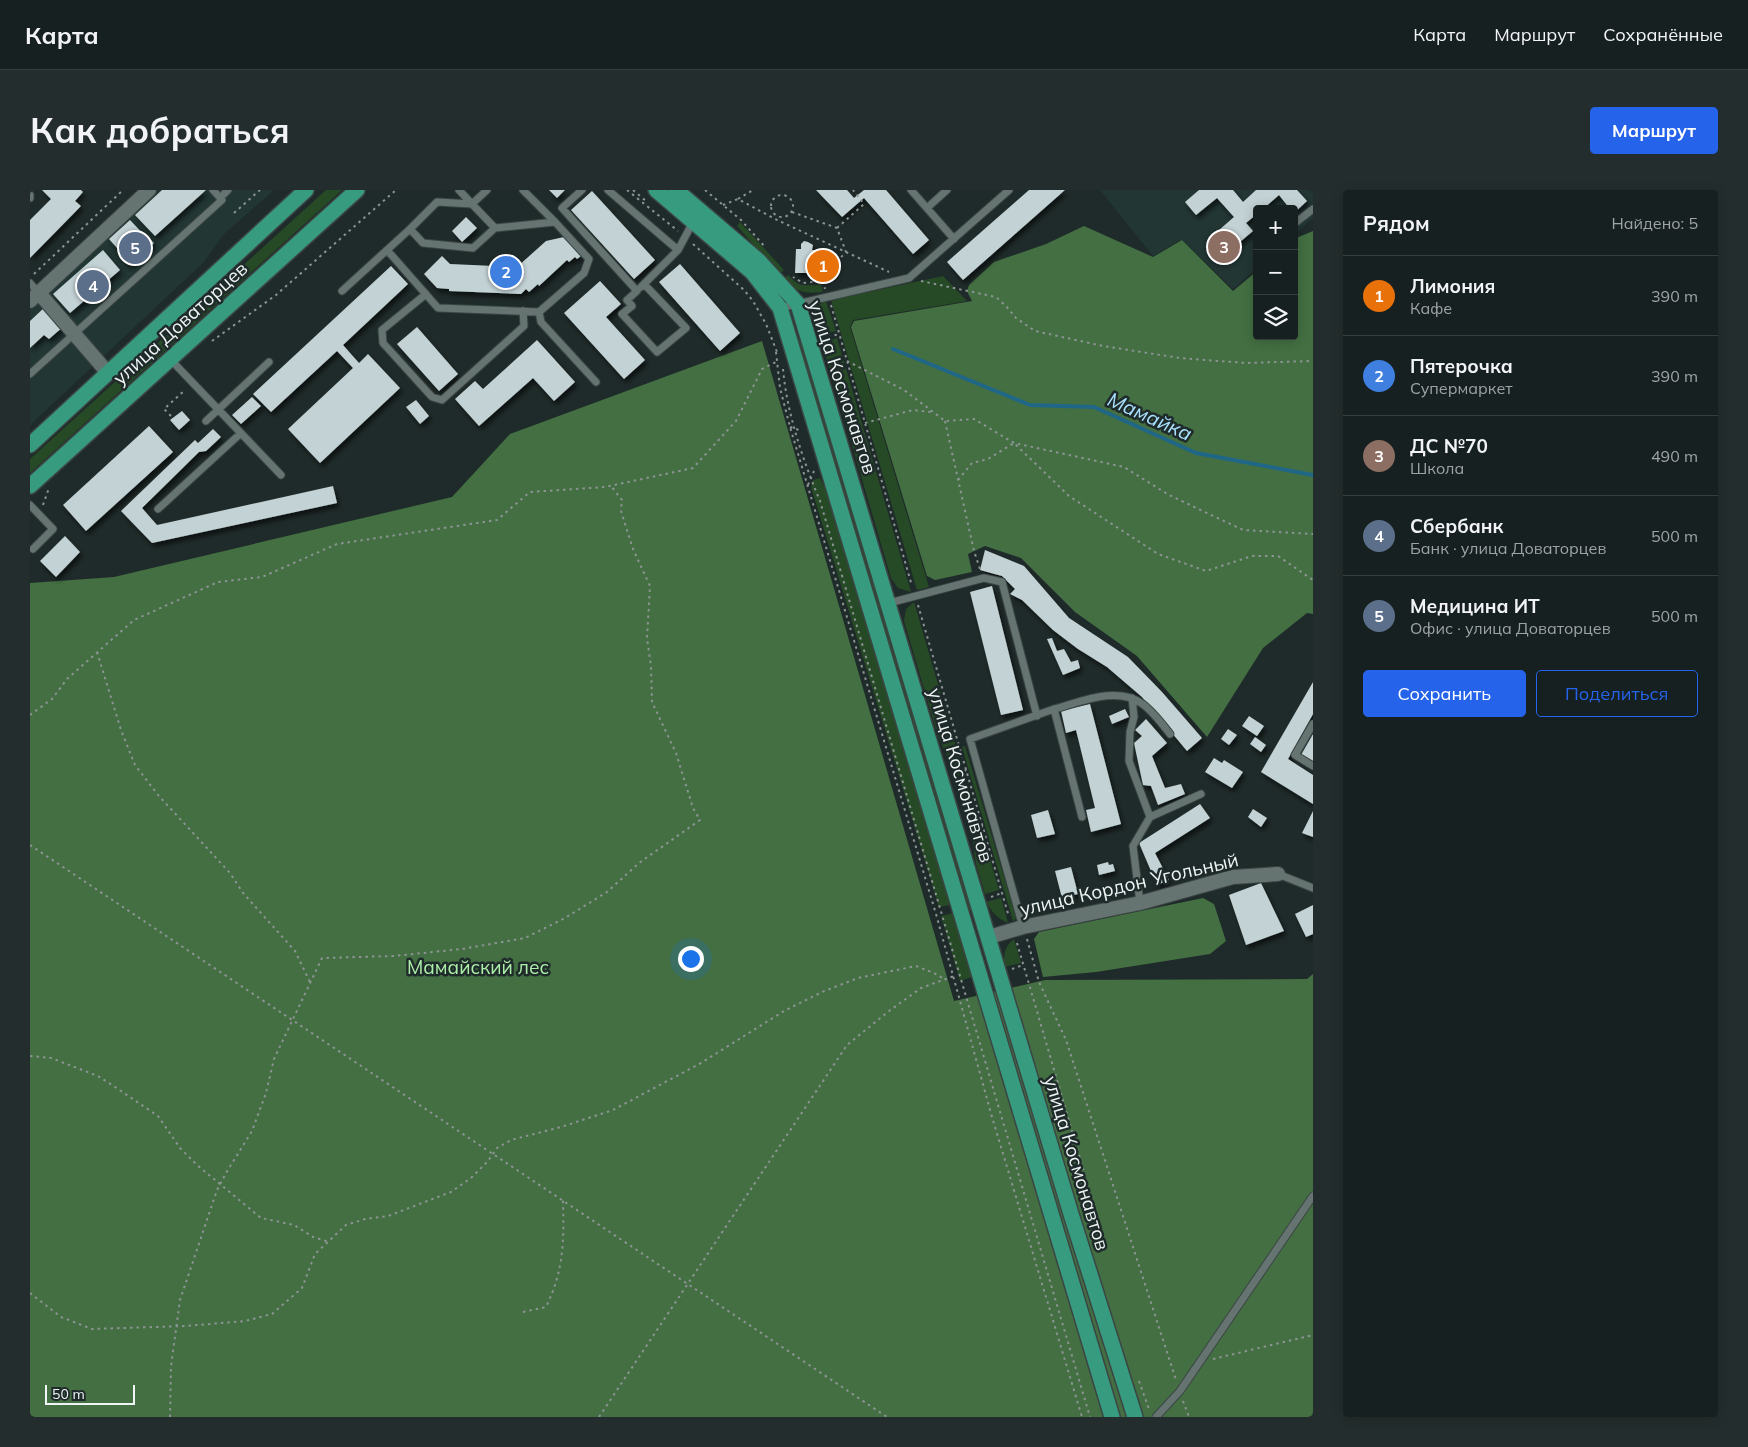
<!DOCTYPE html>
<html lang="ru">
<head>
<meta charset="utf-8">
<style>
  :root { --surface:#172020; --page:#242d2d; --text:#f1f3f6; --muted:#9ea3a5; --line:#363e3e; --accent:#2563eb }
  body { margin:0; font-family:Mulish,sans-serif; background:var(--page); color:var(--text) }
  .controls { position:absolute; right:15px; top:15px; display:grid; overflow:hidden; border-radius:5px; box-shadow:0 2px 12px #0003 }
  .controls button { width:45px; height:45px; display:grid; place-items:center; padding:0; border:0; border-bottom:1px solid var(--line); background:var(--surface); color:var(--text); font:25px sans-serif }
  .scale { position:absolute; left:15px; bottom:12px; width:90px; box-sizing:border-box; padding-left:5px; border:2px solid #eef5f4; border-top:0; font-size:14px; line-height:18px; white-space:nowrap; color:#eef5f4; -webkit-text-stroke:4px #1f2b2a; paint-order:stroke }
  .you { position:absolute; left:660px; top:768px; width:18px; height:18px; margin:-12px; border:4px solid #fff; border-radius:50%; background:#1a73e8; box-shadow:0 0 0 8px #1a73e833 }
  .badge { display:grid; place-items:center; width:32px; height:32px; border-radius:50%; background:var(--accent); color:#fff; font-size:16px; font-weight:700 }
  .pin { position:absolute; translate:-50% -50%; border:2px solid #fff; box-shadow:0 1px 5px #0006 }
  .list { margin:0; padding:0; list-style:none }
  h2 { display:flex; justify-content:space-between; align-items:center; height:65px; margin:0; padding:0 20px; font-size:21px }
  h2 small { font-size:16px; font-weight:400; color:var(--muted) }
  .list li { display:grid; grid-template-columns:32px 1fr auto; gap:15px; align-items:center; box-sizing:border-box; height:80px; padding:0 20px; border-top:1px solid var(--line) }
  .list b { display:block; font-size:19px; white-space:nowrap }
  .list p { margin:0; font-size:16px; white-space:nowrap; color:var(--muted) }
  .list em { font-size:16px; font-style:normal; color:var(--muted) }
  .actions { display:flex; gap:10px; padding:15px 20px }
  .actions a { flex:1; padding:11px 0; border:1px solid var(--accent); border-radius:5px; text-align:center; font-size:18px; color:var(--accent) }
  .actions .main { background:var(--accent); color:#fff }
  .icon { flex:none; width:28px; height:28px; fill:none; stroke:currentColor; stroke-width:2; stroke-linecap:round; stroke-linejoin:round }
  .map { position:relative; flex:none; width:1283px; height:1227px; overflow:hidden; border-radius:5px }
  header { display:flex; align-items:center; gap:30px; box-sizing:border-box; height:70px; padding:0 25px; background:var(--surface); border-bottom:1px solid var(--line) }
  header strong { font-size:24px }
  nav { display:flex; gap:28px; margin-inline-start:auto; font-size:18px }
  .intro { display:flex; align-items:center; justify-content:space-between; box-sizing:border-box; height:120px; padding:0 30px }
  h1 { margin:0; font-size:35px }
  .button { padding:12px 22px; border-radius:5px; background:var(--accent); color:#fff; font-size:18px; font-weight:700 }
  main { display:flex; gap:30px; padding:0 30px }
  aside { flex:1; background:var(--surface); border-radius:5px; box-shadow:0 2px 12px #0003 }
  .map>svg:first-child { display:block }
  .built { fill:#223634 }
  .green { fill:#274a26 }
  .forest { fill:#436f42 }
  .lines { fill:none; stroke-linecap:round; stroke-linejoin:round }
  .stream { stroke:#206787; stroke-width:4 }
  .building { fill:#c3d2d5; filter:url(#shadow) }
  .lane-casing { stroke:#3b4544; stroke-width:9 }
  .street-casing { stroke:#3b4544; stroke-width:16 }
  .primary-casing { stroke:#3b4544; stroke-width:18 }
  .path { stroke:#8b9493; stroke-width:2; stroke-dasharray:2.5 4; stroke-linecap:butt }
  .lane { stroke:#657371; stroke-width:7 }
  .street { stroke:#657371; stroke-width:14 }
  .primary { stroke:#379c7f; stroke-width:15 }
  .labels { text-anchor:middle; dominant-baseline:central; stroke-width:5; stroke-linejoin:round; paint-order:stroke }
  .street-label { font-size:19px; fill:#eef5f4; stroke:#1f2b2a }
  .park-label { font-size:19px; fill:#acefa9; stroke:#1f2b2a }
  .water-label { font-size:20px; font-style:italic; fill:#a9e0fe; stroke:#1f2b2a }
</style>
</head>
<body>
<header>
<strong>Карта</strong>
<nav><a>Карта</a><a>Маршрут</a><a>Сохранённые</a></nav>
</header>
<div class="intro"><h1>Как добраться</h1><a class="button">Маршрут</a></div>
<main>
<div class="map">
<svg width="1283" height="1227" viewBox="0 0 1283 1227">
  <defs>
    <filter id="shadow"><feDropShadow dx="2.5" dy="4" stdDeviation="2.5" flood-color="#0009"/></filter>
  </defs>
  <rect width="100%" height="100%" fill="#1f2b2a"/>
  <!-- built -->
  <path class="built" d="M 129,0 L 244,0 L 194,44 L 173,73 L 0,235 L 0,117 Z
    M 1070,0 L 1283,0 L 1283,28 L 1264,45 L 1264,19 L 1227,19 L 1227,78 L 1203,99 L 1152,49 L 1123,66 Z"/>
  <!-- green -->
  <path class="green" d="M 296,0 L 312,0 L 0,283 L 0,269 Z
    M 710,32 L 754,80 L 749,84 L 707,36 Z
    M 758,85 C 770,98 774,96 791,94 L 793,102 C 775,104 766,102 754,89 Z
    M 913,86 L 937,111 L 823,130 L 820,137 L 899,397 L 887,400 L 801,110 Z
    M 796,111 L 806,141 L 788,146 C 784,132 780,118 796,111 Z
    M 775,147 L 944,718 L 939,721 L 936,721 L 768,149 Z
    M 807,148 L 881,402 L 868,398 L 861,388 L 792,153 Z
    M 790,288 L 804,317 L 920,715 L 909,717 L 781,297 L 783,290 Z
    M 884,412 L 933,580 L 930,585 L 926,586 L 908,546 L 874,431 L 876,419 Z
    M 935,556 L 986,727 L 985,730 L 983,731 L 932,557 Z
    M 945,636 L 951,639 L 969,700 L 955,704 L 946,674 L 941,637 Z
    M 971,708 L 978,733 C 968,729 962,722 956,712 Z
    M 923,723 L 942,787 L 930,791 L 911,726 Z
    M 984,749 L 991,773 L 974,777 C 974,765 974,756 984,749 Z"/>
  <!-- forest -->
  <path class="forest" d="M 1054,36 L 1123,67 L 1152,50 L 1203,101 L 1227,81 L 1227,146 L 1264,146 L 1264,49 L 1283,41 L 1283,424 L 1277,423 L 1233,458 L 1177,547 L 1107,466 L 1045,422 L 991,368 L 955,356 L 938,364 L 942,382 L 905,390 L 897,386 L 821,137 L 824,131 L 942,111 L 937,101 L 939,95 L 964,72 L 1016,54 Z
    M 732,151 L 924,811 L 1015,790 L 1277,789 L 1283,784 L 1283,1227 L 0,1227 L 0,393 L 84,387 L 422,307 L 480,244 Z
    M 1173,708 L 1184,714 L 1196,751 L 1180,764 L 1066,782 L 1013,787 L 1004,749 L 1009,742 Z"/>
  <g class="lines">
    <!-- stream -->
    <path class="stream" d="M 863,159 L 1000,215 L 1064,217 L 1166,263 L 1283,285"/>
  </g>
  <!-- building -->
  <path class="building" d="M 12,0 L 51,0 L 53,2 L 45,11 L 51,16 L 0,68 L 0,30 L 21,9 Z
    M 132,0 L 176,0 L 125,46 L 105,25 Z
    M 519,0 L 535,0 L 527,8 Z
    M 786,0 L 817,0 L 824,8 L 834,0 L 856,0 L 899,50 L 883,64 L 834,8 L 812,27 Z
    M 999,0 L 1035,0 L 933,90 L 917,72 Z
    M 1169,0 L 1203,0 L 1213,12 L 1226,0 L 1267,0 L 1277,11 L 1264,23 L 1264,19 L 1260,19 L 1249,5 L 1233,19 L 1227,19 L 1227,24 L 1216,33 L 1223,41 L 1204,57 L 1189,40 L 1204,27 L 1187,8 L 1166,25 L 1155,12 Z
    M 562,1 L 625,70 L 604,89 L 541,20 Z
    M 436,27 L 447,38 L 432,52 L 422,41 Z
    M 100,30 L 117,48 L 118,47 L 124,53 L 100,75 L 94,69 L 95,67 L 79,49 Z
    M 534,47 L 551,66 L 547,69 L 545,67 L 539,72 L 537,70 L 509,96 L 508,94 L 499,102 L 496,99 L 491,104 L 419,101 L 419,99 L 407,98 L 394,84 L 412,66 L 420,74 L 487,77 L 516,51 Z
    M 774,51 L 778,52 L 783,55 L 782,60 L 786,60 L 785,83 L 765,83 L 766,59 L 771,59 L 771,54 Z
    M 73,60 L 90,80 L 40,123 L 23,104 Z
    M 650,74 L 710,143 L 690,161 L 629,92 Z
    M 361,76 L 378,94 L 313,155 L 329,173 L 338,164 L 370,198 L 290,273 L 258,239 L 323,178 L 307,161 L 241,222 L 223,204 Z
    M 570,91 L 591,114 L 576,127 L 615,170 L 594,189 L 534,123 Z
    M 16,116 L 34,136 L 19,149 L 14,145 L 0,158 L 0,131 Z
    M 387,137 L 428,184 L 409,201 L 367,154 Z
    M 507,150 L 545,192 L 524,211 L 503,188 L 449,236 L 425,209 L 445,191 L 453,199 Z
    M 222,207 L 231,216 L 211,234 L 202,225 Z
    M 386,210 L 399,226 L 390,234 L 376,217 Z
    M 152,221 L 160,230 L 149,240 L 140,230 Z
    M 119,236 L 143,262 L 56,341 L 33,315 Z
    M 183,239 L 191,247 L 176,261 L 169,262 L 112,318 L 127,335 L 303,296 L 307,313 L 122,353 L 91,321 L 165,250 L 168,253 Z
    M 35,346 L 50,362 L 26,387 L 10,371 Z
    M 955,360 L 994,376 L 1039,428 L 1098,467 L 1132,502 L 1172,548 L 1157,561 L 1112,507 L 1077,477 L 1048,459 L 1023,440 L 992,410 L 980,404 L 985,399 L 972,386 L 950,380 Z
    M 962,396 L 993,520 L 971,525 L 940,402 Z
    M 1022,448 L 1027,461 L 1034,459 L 1041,472 L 1048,470 L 1050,478 L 1033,485 L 1017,449 Z
    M 1283,492 L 1283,524 L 1258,569 L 1283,585 L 1283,614 L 1231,582 Z
    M 1060,514 L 1091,634 L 1061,642 L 1056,620 L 1065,618 L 1046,540 L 1036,543 L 1031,521 Z
    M 1095,519 L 1099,527 L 1082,534 L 1079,526 Z
    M 1219,526 L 1234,536 L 1227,546 L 1212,536 Z
    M 1116,529 L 1137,553 L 1122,566 L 1135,598 L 1151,594 L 1155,604 L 1128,615 L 1121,596 L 1113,595 L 1104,553 L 1112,546 L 1105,540 Z
    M 1198,539 L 1207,545 L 1199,555 L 1191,549 Z
    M 1283,544 L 1283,572 L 1271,565 Z
    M 1225,547 L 1236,555 L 1231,562 L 1220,554 Z
    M 1184,568 L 1192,573 L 1194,570 L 1213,582 L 1202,598 L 1175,582 Z
    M 1170,614 L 1180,628 L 1125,663 L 1139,690 L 1127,695 L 1109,653 Z
    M 1223,619 L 1237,628 L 1231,637 L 1218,627 Z
    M 1018,620 L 1025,644 L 1007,648 L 1001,625 Z
    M 1283,621 L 1283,647 L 1272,643 Z
    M 1078,672 L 1079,675 L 1083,674 L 1085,681 L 1069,685 L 1067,675 Z
    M 1041,677 L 1048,704 L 1032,708 L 1025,681 Z
    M 1231,693 L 1254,741 L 1216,755 L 1199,705 Z
    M 1283,715 L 1283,744 L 1276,747 L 1265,724 Z"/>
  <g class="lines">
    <!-- lane casing -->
    <g class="lane-casing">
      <path id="lane" d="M 429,0 L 442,14 L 457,0
        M 493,0 L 525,32
        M 552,0 L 532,18 L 607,101 L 597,110 L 602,116 L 592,124 L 627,162 L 656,138 L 614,94
        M 578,0 L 648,60
        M 881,0 L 924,49
        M 194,4 L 198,0
        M 0,5 L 0,8
        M 897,18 L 917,0
        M 1264,34 L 1283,19
        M 465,38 L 525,32 L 559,69 L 554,83 L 509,122 L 511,132 L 566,192
        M 357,60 L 408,118 L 509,122
        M 0,93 L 9,103
        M 611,97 L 648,60 L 663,32
        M 312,101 L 380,39 L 393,53 L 443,58 L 465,38 L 442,14 L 407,12 L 380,39
        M 396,104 L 352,140 L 353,153 L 402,207 L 412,210 L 494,136 L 493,121
        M 750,118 L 879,88 L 979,0
        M 140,169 L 251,285
        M 0,184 L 192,10 L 183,0
        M 176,231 L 239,172
        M 0,315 L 23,339 L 3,359
        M 128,319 L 211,243
        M 859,413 L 954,388 L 972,392 L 1007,526
        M 1102,508 L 1104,527 L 1100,542 L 1099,571 L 1120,627
        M 1024,519 C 1051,512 1086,496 1111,513 C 1122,520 1132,534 1140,544
        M 1283,534 L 1265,565 L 1283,576
        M 1248,684 L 1283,698
        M 1110,713 L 1103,656 L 1120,627 L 1171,604
        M 993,737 L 940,549 L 1024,519 L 1052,627
        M 1126,1227 L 1150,1201 L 1283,1006"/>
    </g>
    <!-- street casing -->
    <g class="street-casing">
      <path id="street" d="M 9,103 L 78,183
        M 0,111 L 119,0
        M 959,747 L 993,737 L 1110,713 L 1203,687 L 1248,684"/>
    </g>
    <!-- primary casing -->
    <g class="primary-casing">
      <path id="primary" d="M 626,0 L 722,82 L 750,118 L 1082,1227
        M 646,0 L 729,71 L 768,114 L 1041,1024 L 1105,1227
        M 0,255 L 276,0
        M 0,296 L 327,0"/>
    </g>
    <!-- path -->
    <path class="path" d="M 597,0 L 648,41
      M 603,0 L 616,11
      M 675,0 L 711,30 L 736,58
      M741 16a11 11 0 1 1 22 0a11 11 0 1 1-22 0Z
      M 708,9 L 723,0
      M 693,15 L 708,9 L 745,29 L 859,82
      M 762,22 L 807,38 L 816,62 L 800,79 L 798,90 L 773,93 L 763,87
      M 204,23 L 230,0
      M 807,38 L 834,14 L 823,0
      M 663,54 L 714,100 L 723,111 L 736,134 L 747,162
      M 4,84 L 93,0
      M 793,91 L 795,99
      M 891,91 L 966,107 L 976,116 L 986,128 L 1005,141 L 1073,156 L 1150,168 L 1216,173 L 1283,171
      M 801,115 L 882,396
      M 792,149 L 809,144
      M 182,151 L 246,105 L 366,0
      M 746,162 L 750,198 L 760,237 L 906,724 L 962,927 L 1052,1227
      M 817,171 L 874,200 L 915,231 L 944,229 L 984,253 L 1094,277 L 1139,305 L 1213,340 L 1283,344
      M 753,179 C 757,224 773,270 790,311 L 1060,1227
      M 141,226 L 134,219 L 155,200
      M 915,231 L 944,361 L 950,379
      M 835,233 L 883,220 L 901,222
      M 760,237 L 772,241
      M 928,290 L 942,273 L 958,269 L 984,253 L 1039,306 L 1128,364 L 1176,381 L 1222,366 L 1248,366 L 1283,390
      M 778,295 L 784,281
      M 13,315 L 19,298
      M 888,415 L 979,727
      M 67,462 L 91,540 L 105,575 L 128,605 L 200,683 L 213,703 L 265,761 L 280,792
      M 0,525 L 22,509 L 37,489 L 104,430 L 188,392 L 232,387 L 307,354 L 467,330 L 500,302 L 575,297 L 663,278 L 706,231 L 732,179 L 748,171
      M 936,579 L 930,590 L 943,632 L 953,637
      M 0,655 L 857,1227
      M 961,707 L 972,703
      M 997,749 L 1009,792 L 1036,850 L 1146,1190
      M 987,753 L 1058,996 L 1065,1053
      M 982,779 L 993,775
      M 0,866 L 21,868 L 68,886 L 82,895 L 128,926 L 150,958 L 167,975 L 231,1028 L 264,1035 L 283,1047 L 299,1052
      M 0,1103 L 31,1127 L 62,1139 L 156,1136 L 215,1131 L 242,1124 L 272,1098 L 285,1064 L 316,1035 L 335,1029 L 358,1026 L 421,1002 L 441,988 L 458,971 L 467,958 L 481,950 L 531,937 L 583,920 L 671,873 L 754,821 L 792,802 L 828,788 L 886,776 L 904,783 L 916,790
      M 493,1122 L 516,1117 C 534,1080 534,1051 533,1010
      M 1183,1169 L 1283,1145
      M 1109,1191 L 1119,1219
      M 1153,1211 L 1159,1227
      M 140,1227 L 141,1176 L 150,1110 L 187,1000 L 196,983 L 222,941 L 236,903 L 244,869 L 292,768 L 364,766 L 432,759 L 495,748 L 535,728 L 577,702 L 609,673 L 670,630 L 663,618 L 646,563 L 622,512 L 621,476 L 617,448 L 620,396 L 603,359 L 591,321 L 592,310 L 581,296
      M 569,1227 L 817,855 L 859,821 L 891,798 L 924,786"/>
    <!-- lane -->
    <use href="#lane" class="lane"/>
    <!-- street -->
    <use href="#street" class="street"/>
    <!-- primary -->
    <use href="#primary" class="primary"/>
  </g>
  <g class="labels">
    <!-- street labels -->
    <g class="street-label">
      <text transform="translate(150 133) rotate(-42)">улица Доваторцев</text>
      <text transform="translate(813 197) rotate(72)">улица Космонавтов</text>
      <text transform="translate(931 585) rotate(73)">улица Космонавтов</text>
      <text transform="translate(1099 694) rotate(-13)">улица Кордон Угольный</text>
      <text transform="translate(1047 973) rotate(73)">улица Космонавтов</text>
    </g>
    <!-- park labels -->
    <g class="park-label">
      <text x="448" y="777">Мамайский лес</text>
    </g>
    <!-- water labels -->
    <g class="water-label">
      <text transform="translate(1120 226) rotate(24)">Мамайка</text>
    </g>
  </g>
</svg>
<div class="controls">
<button>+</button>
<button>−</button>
<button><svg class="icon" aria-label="layers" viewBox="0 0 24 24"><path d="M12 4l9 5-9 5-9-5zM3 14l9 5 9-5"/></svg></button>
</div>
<div class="scale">50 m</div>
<div class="you"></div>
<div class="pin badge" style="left:793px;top:76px;background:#e8710a">1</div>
<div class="pin badge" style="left:476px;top:82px;background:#3f7fe0">2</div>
<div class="pin badge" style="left:1194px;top:57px;background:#8d6e63">3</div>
<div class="pin badge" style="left:63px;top:96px;background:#5c6f8a">4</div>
<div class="pin badge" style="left:105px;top:58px;background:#5c6f8a">5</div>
</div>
<aside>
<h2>Рядом<small>Найдено: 5</small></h2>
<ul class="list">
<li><span class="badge" style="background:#e8710a">1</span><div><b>Лимония</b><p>Кафе</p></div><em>390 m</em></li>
<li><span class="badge" style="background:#3f7fe0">2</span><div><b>Пятерочка</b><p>Супермаркет</p></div><em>390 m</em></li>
<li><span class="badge" style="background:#8d6e63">3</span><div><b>ДС №70</b><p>Школа</p></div><em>490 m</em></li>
<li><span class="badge" style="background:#5c6f8a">4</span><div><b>Сбербанк</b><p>Банк · улица Доваторцев</p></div><em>500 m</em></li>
<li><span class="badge" style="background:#5c6f8a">5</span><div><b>Медицина ИТ</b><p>Офис · улица Доваторцев</p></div><em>500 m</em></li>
</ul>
<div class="actions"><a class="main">Сохранить</a><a>Поделиться</a></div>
</aside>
</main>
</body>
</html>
